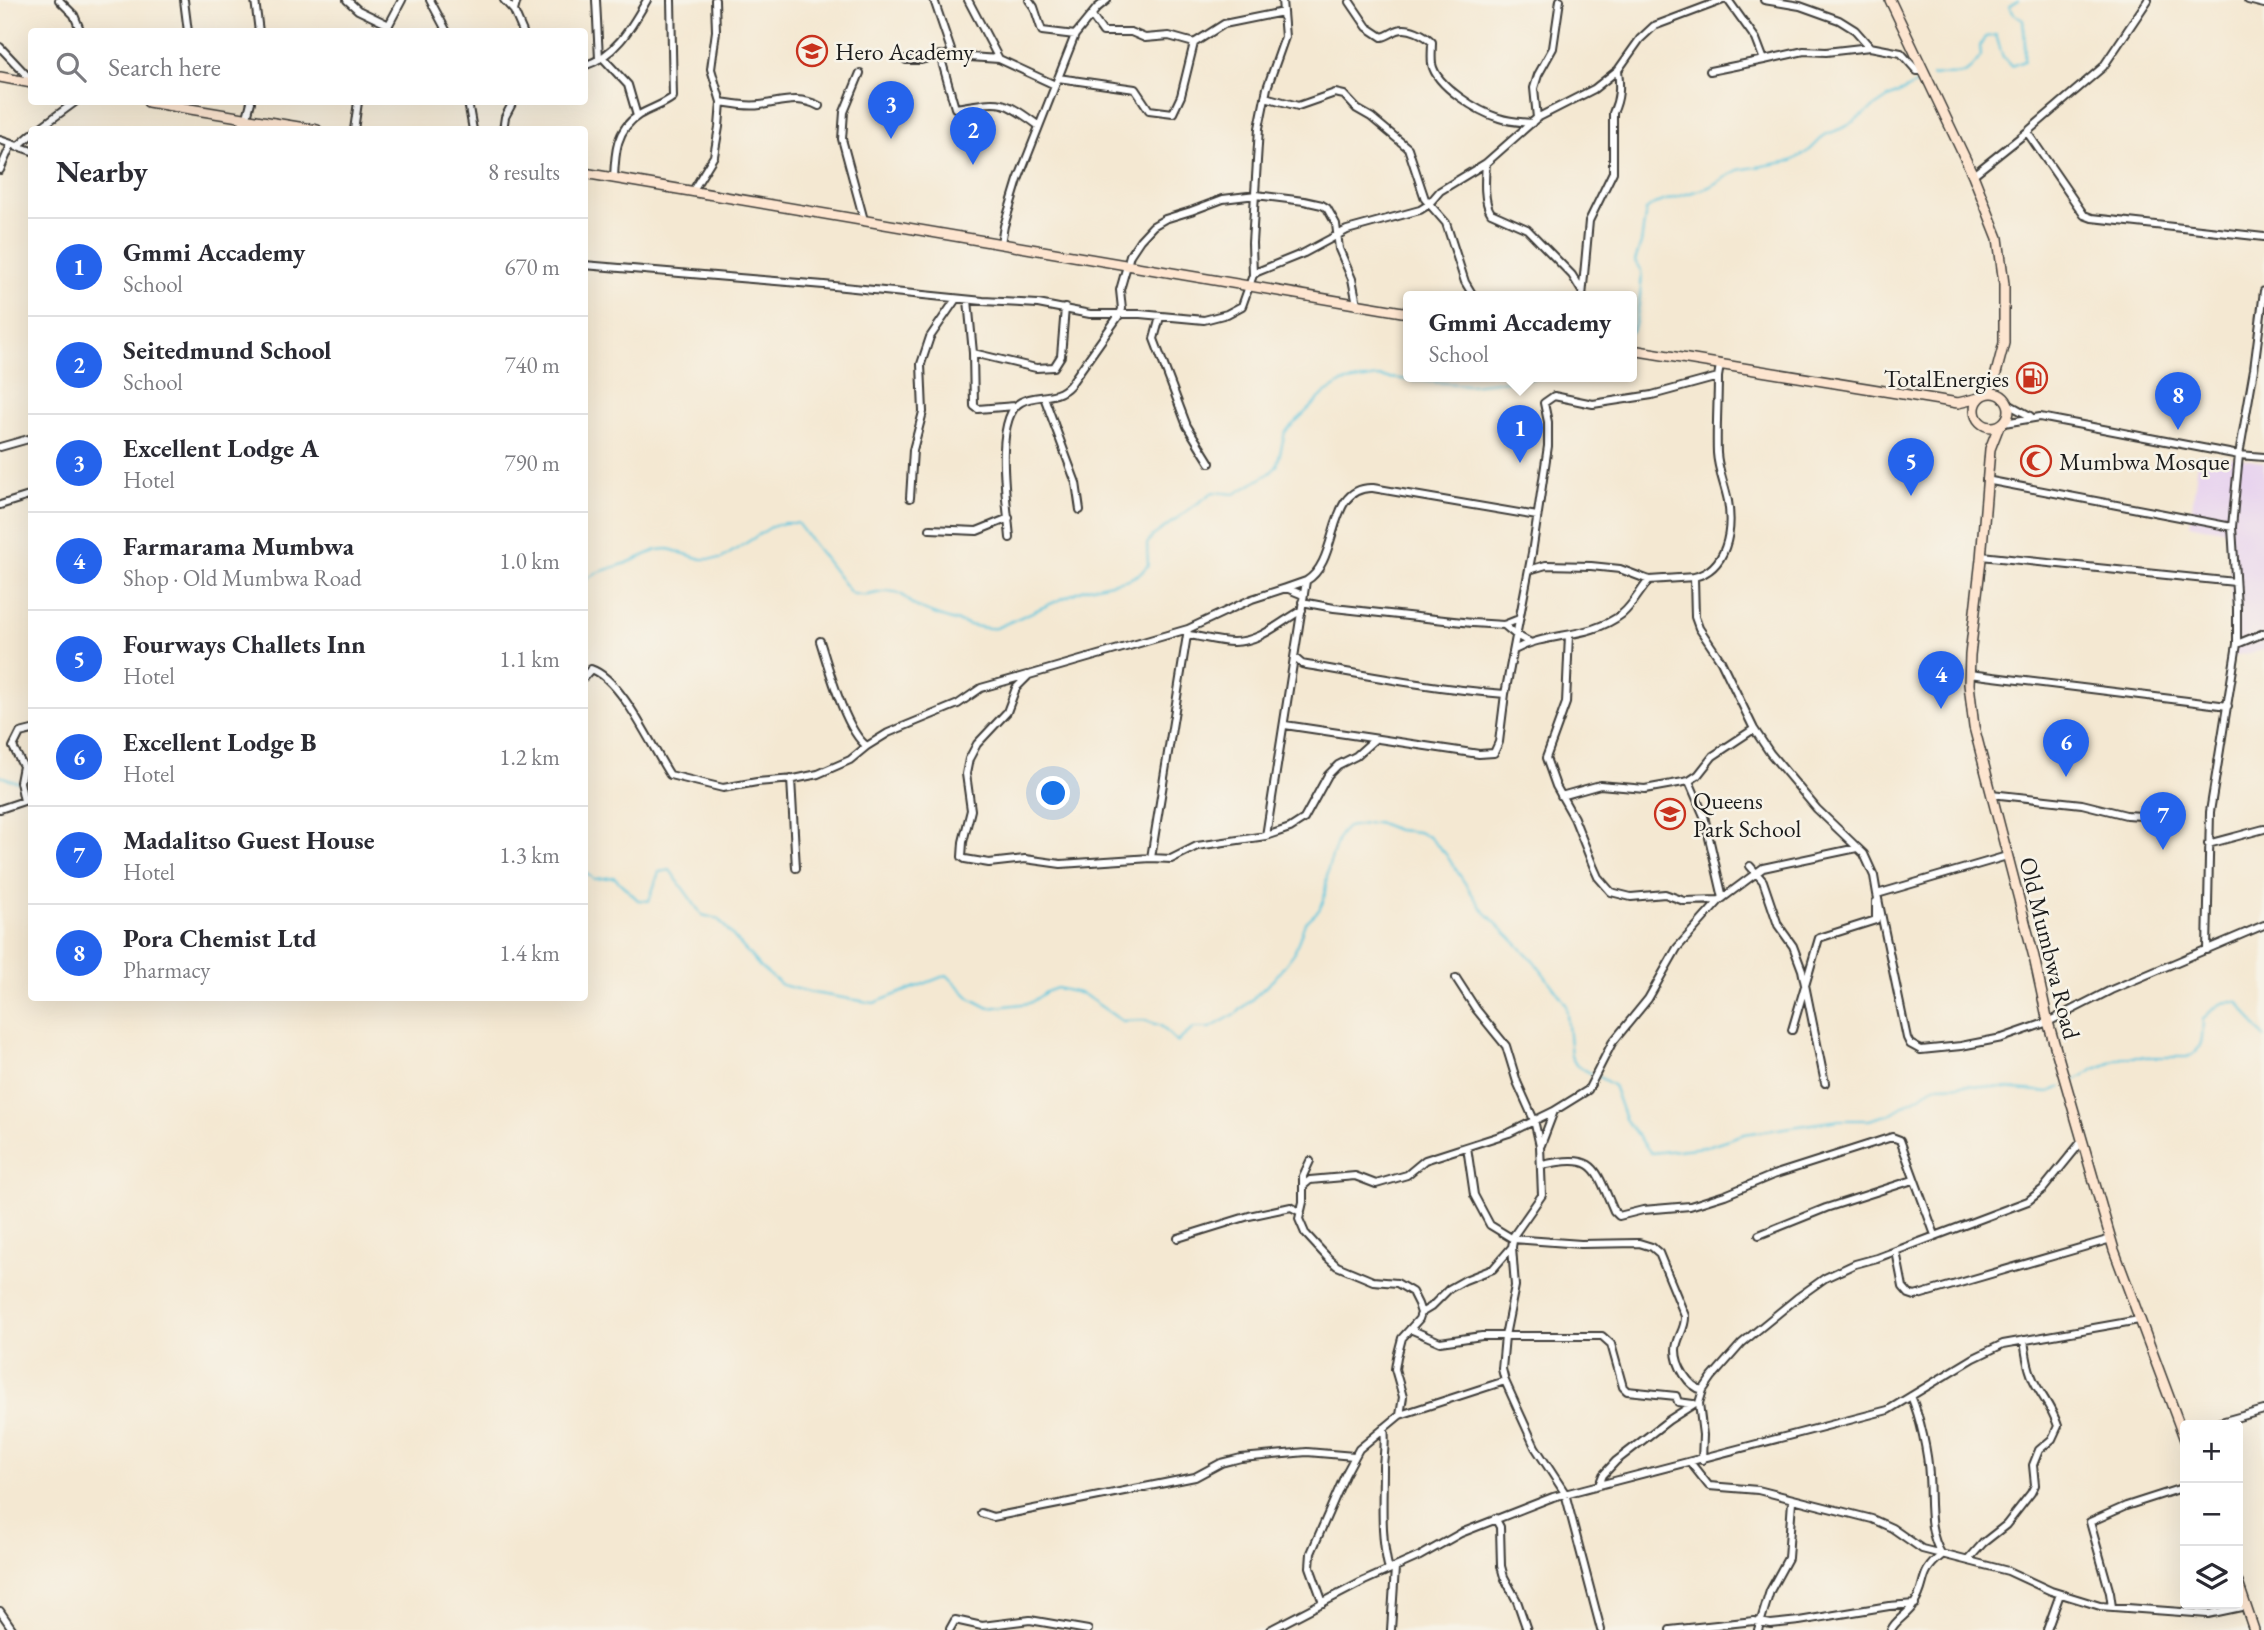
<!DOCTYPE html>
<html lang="en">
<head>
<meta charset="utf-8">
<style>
  :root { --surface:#fff; --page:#f7f7f7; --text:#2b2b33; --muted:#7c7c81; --line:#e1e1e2; --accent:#2563eb }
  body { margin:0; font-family:"EB Garamond",serif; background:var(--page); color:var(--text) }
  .controls { position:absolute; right:21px; bottom:21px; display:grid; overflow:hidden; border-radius:7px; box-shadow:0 7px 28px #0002 }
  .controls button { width:63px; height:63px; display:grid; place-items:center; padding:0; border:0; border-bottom:2px solid var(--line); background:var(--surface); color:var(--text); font:35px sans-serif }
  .you { position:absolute; left:1054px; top:794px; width:24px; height:24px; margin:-18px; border:5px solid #fff; border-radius:50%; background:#1a73e8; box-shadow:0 0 0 10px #1a73e833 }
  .badge { display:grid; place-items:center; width:46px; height:46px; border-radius:50%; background:var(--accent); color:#fff; font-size:23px; font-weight:700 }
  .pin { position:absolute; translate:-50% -58px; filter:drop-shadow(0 2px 4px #0008) }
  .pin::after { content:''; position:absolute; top:37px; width:24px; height:21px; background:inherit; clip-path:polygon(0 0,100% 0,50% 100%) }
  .popup { position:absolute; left:1403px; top:291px; width:234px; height:91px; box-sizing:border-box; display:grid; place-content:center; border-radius:7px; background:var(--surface); filter:drop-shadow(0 2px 5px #0005); font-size:23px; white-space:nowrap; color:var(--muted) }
  .popup b { font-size:26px; color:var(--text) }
  .popup::after { content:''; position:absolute; left:50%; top:100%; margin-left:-14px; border:14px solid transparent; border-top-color:var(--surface) }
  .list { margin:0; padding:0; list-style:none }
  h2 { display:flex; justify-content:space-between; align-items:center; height:91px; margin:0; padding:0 28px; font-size:30px }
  h2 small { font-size:23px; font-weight:400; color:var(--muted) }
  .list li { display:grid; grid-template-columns:46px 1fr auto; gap:21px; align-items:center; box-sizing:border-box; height:98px; padding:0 28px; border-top:2px solid var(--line) }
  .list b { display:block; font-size:26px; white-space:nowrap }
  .list p { margin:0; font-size:23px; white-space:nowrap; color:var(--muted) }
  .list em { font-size:23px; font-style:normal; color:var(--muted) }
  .icon { flex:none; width:38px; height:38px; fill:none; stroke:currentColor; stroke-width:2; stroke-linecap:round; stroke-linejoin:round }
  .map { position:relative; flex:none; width:2264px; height:1630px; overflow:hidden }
  .search { position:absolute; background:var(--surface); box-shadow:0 7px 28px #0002; left:28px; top:28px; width:560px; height:77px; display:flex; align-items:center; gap:18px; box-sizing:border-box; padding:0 24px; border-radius:7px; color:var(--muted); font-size:26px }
  .panel { position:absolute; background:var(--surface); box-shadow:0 7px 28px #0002; left:28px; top:126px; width:560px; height:875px; border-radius:7px }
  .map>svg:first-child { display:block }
  .built { fill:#e7d2ef }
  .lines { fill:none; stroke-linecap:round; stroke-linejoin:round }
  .stream { stroke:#61c6de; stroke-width:2 }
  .street-casing { stroke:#3c3b37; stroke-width:10 }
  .secondary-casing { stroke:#3c3b37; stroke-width:12 }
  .street { stroke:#fff; stroke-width:6 }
  .secondary { stroke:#fde5d0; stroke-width:9 }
  .labels { text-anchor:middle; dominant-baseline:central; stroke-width:5; stroke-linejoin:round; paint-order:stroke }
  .poi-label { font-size:24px; fill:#1c1c1c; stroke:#f7f3e8; text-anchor:start }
  .street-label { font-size:24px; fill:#1c1c1c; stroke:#f7f3e8 }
</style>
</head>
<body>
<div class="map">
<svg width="2264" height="1630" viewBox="0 0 2264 1630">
  <rect width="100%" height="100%" fill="#f7f3e8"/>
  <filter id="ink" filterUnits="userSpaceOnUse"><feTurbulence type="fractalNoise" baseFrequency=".0143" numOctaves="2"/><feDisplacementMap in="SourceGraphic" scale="14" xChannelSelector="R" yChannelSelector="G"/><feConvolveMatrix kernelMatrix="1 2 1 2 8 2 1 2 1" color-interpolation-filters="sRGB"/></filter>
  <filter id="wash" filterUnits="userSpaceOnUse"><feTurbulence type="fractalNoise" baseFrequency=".00686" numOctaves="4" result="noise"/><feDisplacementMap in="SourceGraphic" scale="28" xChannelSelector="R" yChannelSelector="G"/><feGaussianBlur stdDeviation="1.57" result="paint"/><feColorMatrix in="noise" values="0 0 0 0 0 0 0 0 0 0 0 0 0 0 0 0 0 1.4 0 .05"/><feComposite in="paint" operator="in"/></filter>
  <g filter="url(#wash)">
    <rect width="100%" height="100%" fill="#f4e8d2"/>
    <!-- built -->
    <path class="built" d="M 2199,453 L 2264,462 L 2264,650 L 2233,656 L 2230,563 L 2225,530 L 2190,525 Z"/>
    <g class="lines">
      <!-- stream -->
      <path class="stream" d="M 1932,76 C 1959,72 1963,82 1981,56 L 1980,46 L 1985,37 L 1996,35 L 2003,58 L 2011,66 L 2024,61 L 2025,41 L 2023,20 L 2014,14 L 2009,6 L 2019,0
        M 1632,332 C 1637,325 1643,280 1641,271 C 1640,269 1636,263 1635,261 L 1641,243 L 1646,210 L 1654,204 L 1709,187 L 1738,170 L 1792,161 L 1810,150 L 1825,135 L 1845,127 L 1888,98 L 1908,89 L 1923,79
        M 584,581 L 596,573 L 627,563 L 657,550 L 669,549 L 701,559 L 721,559 L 771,527 L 784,523 L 797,523 L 851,593 C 869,600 877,589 894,592 C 903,593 906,599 912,604 C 927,614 979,630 996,628 L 1084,589 L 1129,579 L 1141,573 L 1148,565 L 1147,544 L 1153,536 L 1213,492 L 1235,494 L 1270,473 L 1277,466 L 1285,432 L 1324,394 L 1341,383 L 1377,377 L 1468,385 L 1545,377
        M 0,776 L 18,782
        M 23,781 L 32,777
        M 584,872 L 594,879 L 614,877 L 638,900 L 649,901 L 659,872 L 670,870 L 702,915 L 718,919 L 761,968 L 782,985 L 813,993 L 874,1003 L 947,975 L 970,998 L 989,1008 L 1030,1003 L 1046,992 L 1057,988 L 1083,994 L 1122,1021 L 1144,1020 L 1161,1026 L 1177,1042 L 1194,1028 L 1210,1028 L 1237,1013 L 1275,978 L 1294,953 L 1305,923 L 1319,910 L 1324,900 L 1328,868 L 1340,834 L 1347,827 L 1377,822 L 1397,830 L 1418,832 L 1429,837 L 1445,853 L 1482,909 L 1534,961 L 1566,1004 L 1571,1056 L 1576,1065 L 1594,1075
        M 1599,1077 L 1613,1085 L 1625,1119 L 1651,1153 L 1704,1147 L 1744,1134 L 1839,1120 L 1869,1120 L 1890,1114 L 1936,1086 L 1969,1085 L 2049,1092 L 2062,1087
        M 2070,1083 L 2095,1069 L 2125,1057 L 2187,1057 C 2205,1050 2202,1035 2203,1019 C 2215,1007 2221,999 2239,1003 L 2264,1037"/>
    </g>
  </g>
  <g filter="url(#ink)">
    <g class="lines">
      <!-- street casing -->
      <g class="street-casing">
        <path id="street" d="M 59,0 L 74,15 L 81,32
          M 184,0 L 188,32
          M 255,0 L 259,32
          M 347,0 L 358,10 L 389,25
          M 430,0 L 447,32
          M 504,0 L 514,11
          M 517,0 L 514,11 L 523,32
          M 596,0 L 599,59
          M 934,0 L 953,56
          M 968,0 L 999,59 L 1055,85
          M 1029,0 L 1034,7 L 1042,31 L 1075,35
          M 1728,0 L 1756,39 L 1764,60 L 1804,51 L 1826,52 L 1870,47 L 1901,53 L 1917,71 L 1924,71
          M 1764,0 L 1800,6 L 1839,20 L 1855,30 L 1870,47
          M 2248,0 L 2264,4
          M 1350,2 L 1367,27 L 1382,37 C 1388,36 1392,32 1398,30 C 1409,26 1425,35 1432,42 C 1432,49 1431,57 1432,64 C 1436,86 1479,112 1499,118 C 1510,122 1521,122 1532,123
          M 1091,15 L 1103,32 L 1131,32 L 1145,38 L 1169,36 L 1194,43 L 1224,24 L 1283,12
          M 385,32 L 402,0
          M 0,47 L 32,81
          M 940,55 L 955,108 C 1001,101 1000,97 1039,126
          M 602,57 L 628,85 L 637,116
          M 906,60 L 921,60 L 940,55 L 999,59
          M 584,66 C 616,56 632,26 647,0
          M 1710,71 L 1764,60
          M 860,73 L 844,112 L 842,139 L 864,220
          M 1058,78 L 1135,89 L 1149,110 L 1173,113 L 1181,96 L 1194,43
          M 1265,97 L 1298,106 L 1335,93 L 1344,95 L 1357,109 L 1371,117 L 1408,148 L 1425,199 L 1446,223 L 1465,282 L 1474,297
          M 468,102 L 473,130
          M 721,102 C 734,104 747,107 760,105 C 782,102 798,95 819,106
          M 1537,118 L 1534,88 L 1538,75 L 1553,48 L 1560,0
          M 37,130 L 75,102
          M 238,130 L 247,117 L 251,102
          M 354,130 L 358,102
          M 503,130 L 505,117 L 513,102
          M 2027,132 L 2103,67 L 2148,0
          M 0,140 L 32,151
          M 17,147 L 32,134
          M 1486,163 C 1485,178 1483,201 1491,213 L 1527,229 L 1572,275 L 1581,290
          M 0,170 L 11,145
          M 1973,175 L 2027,132 L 2084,215 L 2092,218 L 2264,237
          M 614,178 C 615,153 616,129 639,115 C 651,108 663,105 673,97 L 671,0
          M 692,192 L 714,156 L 719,127 L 721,102 L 711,69 L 716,31 L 715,0
          M 1001,243 L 1004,226 L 1018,180 L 1075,35 L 1097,8 L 1107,0
          M 584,265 L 824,285 L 983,301 L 1038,304 L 1090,314 L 1140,314 L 1204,320 L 1227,314 L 1242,306 L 1253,275 L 1257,272 L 1304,253 L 1347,230 L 1420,210 L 1428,205 L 1440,191 L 1486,163 L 1537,118 L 1594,89 L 1618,70 L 1640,39 L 1654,26 L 1723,0
          M 1253,275 L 1252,243 L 1259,128 L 1267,88 L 1285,37 L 1282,0
          M 1582,297 L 1589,221 L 1613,172 L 1613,113 C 1620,98 1620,86 1618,70
          M 968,300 L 973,353 L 974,406 L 978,409 L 1015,406
          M 1160,317 L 1154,339 L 1187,426 L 1210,463
          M 973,353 L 1036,368 L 1054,367 L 1061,356 L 1065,308
          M 1718,377 C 1718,402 1716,428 1717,453 C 1718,470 1725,485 1728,501 C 1733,531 1727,569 1694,577 L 1695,617 L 1699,628 L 1721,661 L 1754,729 L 1770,753 L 1817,809 L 1864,854 L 1874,876 L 1877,894 L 2007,856
          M 1044,397 L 1076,483 L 1080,510
          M 2008,404 L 2030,416
          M 2004,423 L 2040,417 L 2239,455 L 2264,457
          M 0,447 L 32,438
          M 1986,480 L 2232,527
          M 910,498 L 913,450 L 923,412 L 921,364 L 930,337 L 956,299
          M 0,505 L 32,495
          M 930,529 L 977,531 L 1009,518
          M 1010,538 C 1008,509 992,418 1021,402 C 1037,393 1056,401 1070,385 L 1120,314 L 1122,309 L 1120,290 L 1130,255 L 1140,240 L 1153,226 L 1165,219 L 1191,211 L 1223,199 L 1256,195 L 1304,201 L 1322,205 L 1327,208 L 1336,224 L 1339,249 L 1352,279 L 1357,304
          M 1981,556 L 2235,582
          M 1529,570 L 1546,565 L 1591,566 L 1620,569 L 1649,580 L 1694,577
          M 1286,588 L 1306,581
          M 1303,595 L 1286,588 L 1252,599 L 1188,629 L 1151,858 L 1171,859 L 1197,846 L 1266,836 L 1306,581 C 1341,561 1325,486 1373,488 L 1537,516
          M 1302,602 L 1334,608 L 1472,623 L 1504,625 L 1519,619
          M 1504,625 L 1516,635 L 1529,642
          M 1189,635 C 1203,637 1218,642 1233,642 C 1260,642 1279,623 1302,610
          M 1569,635 L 1566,703 L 1546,758 L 1556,786 L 1574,818 L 1594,868 L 1598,877 L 1611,892 L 1631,897 L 1665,894 L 1684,901 L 1720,900 L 1763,868 L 1857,848
          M 820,641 C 828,666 846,732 867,746
          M 2237,644 L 2264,633
          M 1514,650 C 1549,631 1588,640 1622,614 C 1632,606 1640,591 1649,580
          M 1295,658 L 1302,664 C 1369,676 1437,689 1505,694
          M 1969,674 L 2228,706
          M 584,677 L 591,669 C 622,679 652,748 670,775 L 723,788 L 757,782 L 794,779 L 818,774 L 850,760 L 867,746 L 888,733 L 958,704 L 981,688 L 1027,675
          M 1285,725 L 1479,754 L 1494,753 L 1499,742 L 1505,694 L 1532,553 L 1548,446 L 1548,422 L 1544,403 L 1554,396 L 1593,404 L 1652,395 L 1718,377 L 1720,365
          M 791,779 L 796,868
          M 1689,781 L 1704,816 L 1723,898
          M 1991,794 L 2082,804 L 2126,815 L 2175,818
          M 1561,796 L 1600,785 L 1645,789 L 1689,781 L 1698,775 L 1713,756 L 1754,729
          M 0,809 L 24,801 L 20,782 L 23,766 L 13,747 L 20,733 L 32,730
          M 1266,836 L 1290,828 L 1304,819 L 1328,775 L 1338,765 L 1356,756 L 1375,739
          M 2208,844 L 2264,829
          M 1151,858 L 1061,864 L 1025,859 L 989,863 L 965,859 L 962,857 L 963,842 L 971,810 L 966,774 L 969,759 L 977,744 L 1007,712 L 1016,688 L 1029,675 L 1188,629
          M 1750,866 L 1763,881 L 1778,925 L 1793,946 L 1802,970 L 1825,1083
          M 1877,894 L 1907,1038 L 1910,1044 L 1921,1050 L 1961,1046 L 2002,1038 L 2048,1022 L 2111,990 L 2264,925
          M 2207,950 L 2210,812 L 2237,644 L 2237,608 L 2232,527 L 2239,455 L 2254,369 L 2264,291
          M 1456,978 L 1476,1009 L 1506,1046 L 1517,1082 L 1534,1120 L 1540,1146 L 1542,1195 L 1514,1235 L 1512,1247 L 1515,1286 L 1505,1336 L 1502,1369 L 1505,1381 L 1535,1447 L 1565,1493 L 1601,1630
          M 1792,1030 L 1819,938 L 1876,920 L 1876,902
          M 1541,1145 L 1554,1111 L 1588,1090 L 1612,1043 L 1648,999 L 1677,948 L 1720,900
          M 1467,1147 L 1474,1195 L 1490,1225 L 1513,1239 L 1581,1244 L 1639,1243 L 1652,1247 L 1659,1253 L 1685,1316 C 1686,1329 1676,1338 1676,1350 C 1676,1365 1688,1387 1703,1390
          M 1310,1161 L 1303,1176 L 1303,1202 L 1299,1219 L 1305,1233 L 1328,1258 L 1337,1266 L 1373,1281 L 1397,1283 L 1412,1292 L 1418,1304 L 1421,1313 L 1419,1319 L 1402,1338 L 1397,1357 L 1395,1369 L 1403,1397 L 1400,1415
          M 1542,1165 C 1596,1154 1594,1165 1614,1211 L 1619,1216 L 1643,1210 L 1690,1206 L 1725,1195 L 1773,1175 L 1892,1137 L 1900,1140 L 1935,1235
          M 1303,1186 L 1310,1180 L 1355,1176 L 1376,1184 L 1407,1175 L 1425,1160 L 1509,1133 L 1554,1111
          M 1759,1235 L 1826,1208 L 1913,1180
          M 1178,1238 L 1249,1216 L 1291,1207 L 1300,1212
          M 1896,1251 L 1903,1287 L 1909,1294 L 1915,1296 L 2111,1239
          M 1421,1313 L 1431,1307 L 1449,1289 L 1465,1280 L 1493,1269 L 1512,1247
          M 1410,1329 L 1440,1342 L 1482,1336 L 1602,1336 L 1611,1344 L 1623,1387 L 1627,1391 L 1676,1396 L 1678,1402 L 1693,1404
          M 2210,1425 L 2264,1410
          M 1384,1428 C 1386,1441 1384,1452 1383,1466 C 1383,1501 1380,1536 1389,1570
          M 1702,1460 L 1703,1435 L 1699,1403 L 1703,1390 L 1712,1377 L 1742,1343 L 1797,1298 L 1825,1278 L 1855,1264 L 1877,1258 L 2028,1201 L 2043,1189 L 2082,1141
          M 1690,1462 L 1709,1486 L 1758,1490 L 1872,1519 L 1892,1528 L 1922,1549 L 2008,1571 L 2051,1591 L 2100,1606 L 2208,1614 L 2246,1606
          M 1599,1485 L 1603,1475 L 1616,1461 L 1669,1420 L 1694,1404
          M 981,1513 L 993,1517 L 1195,1477 L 1221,1463 L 1241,1458 L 1307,1452 L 1354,1456
          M 1495,1518 L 1500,1527 L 1501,1566 L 1504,1577 L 1517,1601 L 1527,1630
          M 1968,1560 L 1983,1543 L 2006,1525 L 2031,1493 L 2035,1485 L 2033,1465 L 2039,1450 L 2052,1439 L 2058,1426 C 2053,1410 2044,1399 2036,1385 C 2028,1371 2026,1355 2024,1340
          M 1323,1603 L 1310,1567 L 1311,1553 L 1345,1475 L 1359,1449 L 1400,1415 L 1505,1381
          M 2112,1607 L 2110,1593 L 2090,1522 L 2126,1506 L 2185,1487
          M 0,1611 L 13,1630
          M 950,1629 L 955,1620 L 982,1626 L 1030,1620 L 1088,1630
          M 1270,1630 L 1364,1581 L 1420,1556 L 1461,1533 L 1553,1497 L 1888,1410 L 1974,1358 L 2003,1344 L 2139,1320
          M 1391,1630 L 1395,1568
          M 1670,1630 L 1754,1621 L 1771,1624 L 1799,1621 L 1889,1606 L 1915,1604
          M 1758,1630 L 1770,1591 L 1788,1558 L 1792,1501
          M 1891,1630 C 1896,1619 1908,1615 1914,1604 C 1928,1583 1917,1574 1942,1555 C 1927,1531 1931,1502 1929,1476 C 1928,1453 1920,1417 1911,1396
          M 2047,1630 L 2060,1594"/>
      </g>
      <!-- secondary casing -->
      <g class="secondary-casing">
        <path id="secondary" d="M 1890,0 L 1973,175 L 1998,238 L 2004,284 L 2004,343 L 1994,381 L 1987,393
          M 0,77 L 32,83
          M 148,102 L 317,130
          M 584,173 L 1408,313
          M 1632,350 L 1958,403 L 1979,398
          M1975 410a17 17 0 1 1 34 0a17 17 0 1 1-34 0Z
          M 1999,426 L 1990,449 L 1981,559 L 1970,655 L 1969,684 L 1974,727 L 2034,957 L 2048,1022 L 2114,1250 L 2185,1440
          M 2238,1583 L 2254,1630"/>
      </g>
      <!-- street -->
      <use href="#street" class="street"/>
      <!-- secondary -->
      <use href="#secondary" class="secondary"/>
    </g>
  </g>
  <!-- icons -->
  <defs>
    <g id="school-ring" transform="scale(1.575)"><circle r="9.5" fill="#f7f3e8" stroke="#c8321e" stroke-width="1.5"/><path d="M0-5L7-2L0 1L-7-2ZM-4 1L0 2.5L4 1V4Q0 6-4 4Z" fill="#c8321e"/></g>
    <g id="fuel-ring" transform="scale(1.575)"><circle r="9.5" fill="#f7f3e8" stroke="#c8321e" stroke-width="1.5"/><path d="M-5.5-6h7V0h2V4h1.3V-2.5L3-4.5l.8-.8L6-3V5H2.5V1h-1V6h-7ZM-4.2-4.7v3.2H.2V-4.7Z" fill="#c8321e"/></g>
    <g id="mosque-ring" transform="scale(1.575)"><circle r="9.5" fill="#f7f3e8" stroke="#c8321e" stroke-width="1.5"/><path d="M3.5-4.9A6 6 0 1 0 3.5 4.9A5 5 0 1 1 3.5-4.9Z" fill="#c8321e"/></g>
  </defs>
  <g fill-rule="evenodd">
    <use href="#school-ring" x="812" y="51"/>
    <use href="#fuel-ring" x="2032" y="378"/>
    <use href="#mosque-ring" x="2036" y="461"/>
    <use href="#school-ring" x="1670" y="814"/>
  </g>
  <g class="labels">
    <!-- poi labels -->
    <g class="poi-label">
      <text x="835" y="51">Hero Academy</text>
      <text x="2009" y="378" text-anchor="end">TotalEnergies</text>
      <text x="2059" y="461">Mumbwa Mosque</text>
      <text x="1693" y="800">Queens<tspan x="1693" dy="28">Park School</tspan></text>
    </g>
    <!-- street labels -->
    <g class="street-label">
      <text transform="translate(2050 948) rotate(76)">Old Mumbwa Road</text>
    </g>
  </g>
</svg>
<div class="controls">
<button>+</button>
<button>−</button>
<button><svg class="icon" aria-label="layers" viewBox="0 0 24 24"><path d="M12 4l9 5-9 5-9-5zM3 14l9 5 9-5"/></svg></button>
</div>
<div class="you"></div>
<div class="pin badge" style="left:1520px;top:463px">1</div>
<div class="popup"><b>Gmmi Accademy</b>School</div>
<div class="pin badge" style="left:973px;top:165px">2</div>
<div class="pin badge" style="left:891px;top:139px">3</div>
<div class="pin badge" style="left:1941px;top:709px">4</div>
<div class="pin badge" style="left:1911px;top:496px">5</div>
<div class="pin badge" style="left:2066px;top:777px">6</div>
<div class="pin badge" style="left:2163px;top:850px">7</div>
<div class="pin badge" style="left:2178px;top:430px">8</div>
<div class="search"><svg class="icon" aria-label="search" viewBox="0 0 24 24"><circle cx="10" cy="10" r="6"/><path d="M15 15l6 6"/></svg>Search here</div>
<section class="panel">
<h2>Nearby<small>8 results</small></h2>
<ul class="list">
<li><span class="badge">1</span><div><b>Gmmi Accademy</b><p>School</p></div><em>670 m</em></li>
<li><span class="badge">2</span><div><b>Seitedmund School</b><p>School</p></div><em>740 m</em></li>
<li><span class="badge">3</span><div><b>Excellent Lodge A</b><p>Hotel</p></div><em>790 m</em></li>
<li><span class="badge">4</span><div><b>Farmarama Mumbwa</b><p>Shop · Old Mumbwa Road</p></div><em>1.0 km</em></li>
<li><span class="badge">5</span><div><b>Fourways Challets Inn</b><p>Hotel</p></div><em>1.1 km</em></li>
<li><span class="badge">6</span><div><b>Excellent Lodge B</b><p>Hotel</p></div><em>1.2 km</em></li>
<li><span class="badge">7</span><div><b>Madalitso Guest House</b><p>Hotel</p></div><em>1.3 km</em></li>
<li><span class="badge">8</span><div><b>Pora Chemist Ltd</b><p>Pharmacy</p></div><em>1.4 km</em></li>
</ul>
</section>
</div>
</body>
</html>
